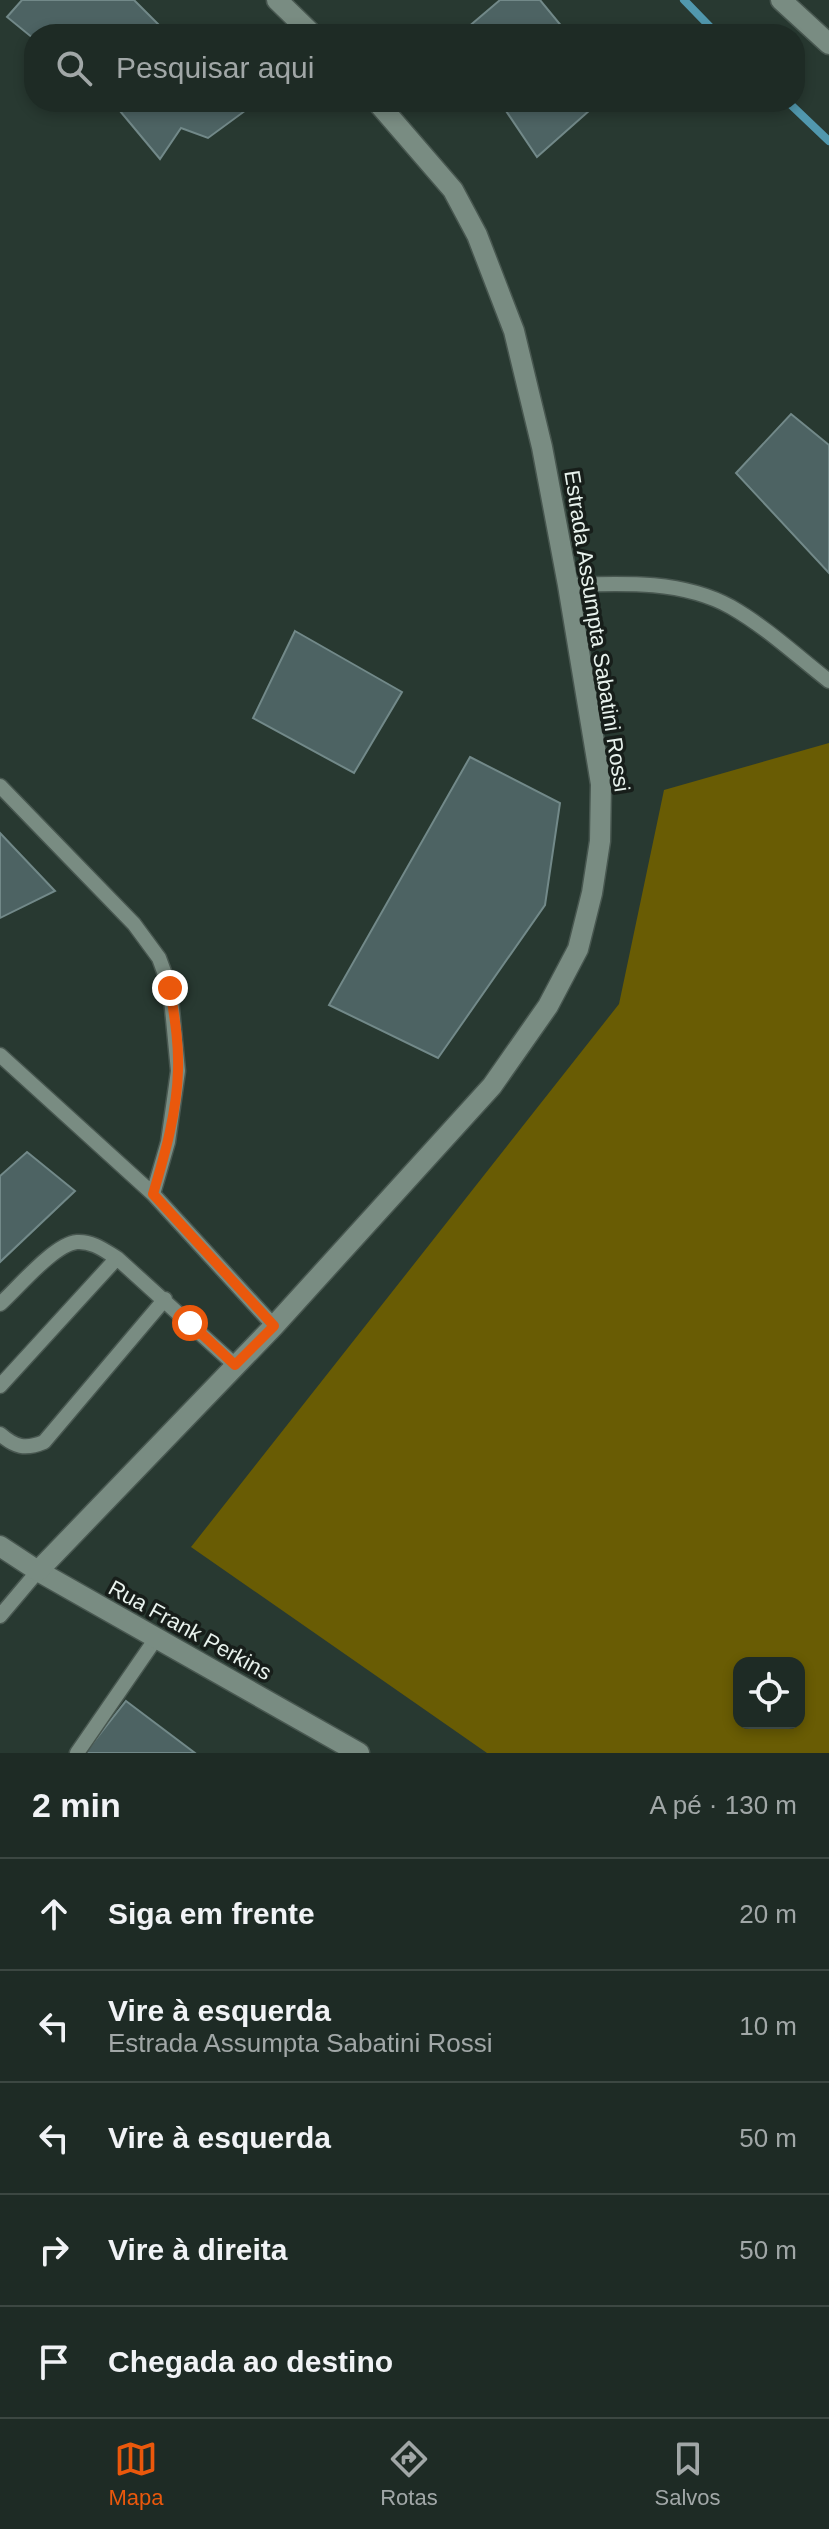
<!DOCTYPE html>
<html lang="pt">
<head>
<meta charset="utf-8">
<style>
  :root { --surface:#1e2b25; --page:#2b3732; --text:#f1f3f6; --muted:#a1a7a7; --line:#3c4742; --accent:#ea580c }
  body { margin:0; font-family:Arial,sans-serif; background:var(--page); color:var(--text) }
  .controls { position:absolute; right:24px; bottom:24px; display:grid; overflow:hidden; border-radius:16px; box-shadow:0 4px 12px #0003 }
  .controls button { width:72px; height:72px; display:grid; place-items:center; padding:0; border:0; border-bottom:2px solid var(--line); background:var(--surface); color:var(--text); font:40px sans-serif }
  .stop { position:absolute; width:24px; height:24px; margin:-18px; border:6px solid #ea580c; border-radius:50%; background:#fff }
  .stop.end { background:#ea580c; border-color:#fff; box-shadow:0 2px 8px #0008 }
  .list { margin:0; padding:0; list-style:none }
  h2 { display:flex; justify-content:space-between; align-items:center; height:104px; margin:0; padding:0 32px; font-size:34px }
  h2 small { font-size:26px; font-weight:400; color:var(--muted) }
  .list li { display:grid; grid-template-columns:52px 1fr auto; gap:24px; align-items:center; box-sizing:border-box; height:112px; padding:0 32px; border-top:2px solid var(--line) }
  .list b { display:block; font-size:30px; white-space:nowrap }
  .list p { margin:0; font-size:26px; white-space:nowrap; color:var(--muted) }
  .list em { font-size:26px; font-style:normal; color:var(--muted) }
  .icon { flex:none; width:44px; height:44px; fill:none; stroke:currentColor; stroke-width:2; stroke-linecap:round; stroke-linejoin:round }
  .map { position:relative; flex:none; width:829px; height:1753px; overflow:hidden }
  .search { position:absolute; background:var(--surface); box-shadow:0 4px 12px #0003; left:24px; right:24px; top:24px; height:88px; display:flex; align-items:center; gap:20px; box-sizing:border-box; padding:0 28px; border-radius:32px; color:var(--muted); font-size:30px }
  .sheet { height:664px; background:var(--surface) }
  nav { display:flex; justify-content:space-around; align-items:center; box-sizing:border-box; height:112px; border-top:2px solid var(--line); background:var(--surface); font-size:22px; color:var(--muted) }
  nav a { display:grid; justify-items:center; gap:4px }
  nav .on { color:var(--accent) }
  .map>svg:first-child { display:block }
  .forest { fill:#695c04; fill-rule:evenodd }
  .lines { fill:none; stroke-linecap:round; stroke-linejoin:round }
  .stream { stroke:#5198ae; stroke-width:8 }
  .building { fill:#4d6363; stroke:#728989; stroke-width:2 }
  .lane-casing { stroke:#485750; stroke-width:17 }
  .street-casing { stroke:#485750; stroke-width:23 }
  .secondary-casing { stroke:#485750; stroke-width:23 }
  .lane { stroke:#798c82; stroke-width:14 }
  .street { stroke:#798c82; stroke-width:20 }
  .secondary { stroke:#798c82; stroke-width:20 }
  .route { stroke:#ea580c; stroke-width:10 }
  .labels { text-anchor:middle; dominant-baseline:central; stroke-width:7; stroke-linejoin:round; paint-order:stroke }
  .street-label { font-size:22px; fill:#e8f2ed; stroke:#171e1a }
</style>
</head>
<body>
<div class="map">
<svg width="829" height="1753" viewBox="0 0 829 1753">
  <rect width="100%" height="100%" fill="#283931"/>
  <!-- forest -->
  <path class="forest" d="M 829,743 L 829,1753 L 487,1753 L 191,1547 L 619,1004 L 664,790 ZM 739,1663 L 799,1663 L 799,1723 L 739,1723 Z"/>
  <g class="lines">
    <!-- stream -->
    <path class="stream" d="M 684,0 L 717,34
      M 788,102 L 829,141"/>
  </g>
  <!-- building -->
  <path class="building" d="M 22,0 L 134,0 L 162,28 L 156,34 L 34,34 L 34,39 L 7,17 Z
    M 500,0 L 540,0 L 568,34 L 460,34 Z
    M 118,102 L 250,102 L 253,105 L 208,138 L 181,128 L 160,159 L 115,105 Z
    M 500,102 L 599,102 L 537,157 Z
    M 791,414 L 829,445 L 829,573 L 736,473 Z
    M 295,631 L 402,692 L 354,773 L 253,718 Z
    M 470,757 L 560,803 L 545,905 L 438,1058 L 329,1005 Z
    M 0,833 L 55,891 L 0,918 Z
    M 27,1152 L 75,1191 L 0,1262 L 0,1176 Z
    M 126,1701 L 195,1753 L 85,1753 Z"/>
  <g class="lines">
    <!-- lane casing -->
    <g class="lane-casing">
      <path id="lane" d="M 568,585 C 622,583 682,580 731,607 C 766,627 797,656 829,681
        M 0,786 L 134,924 L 159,958 L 170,988 L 178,1071 L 168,1142 L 153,1194
        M 0,1055 L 153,1194 L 274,1326
        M 0,1304 C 18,1288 54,1244 77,1242 C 93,1241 105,1251 117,1258
        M 0,1386 L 117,1258 L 235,1365
        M 0,1434 C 15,1447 25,1450 44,1442 L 165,1299
        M 0,1616 L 38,1571
        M 77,1753 L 157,1637"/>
    </g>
    <!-- street casing -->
    <g class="street-casing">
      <path id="street" d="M 38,1571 L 359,1753"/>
    </g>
    <!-- secondary casing -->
    <g class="secondary-casing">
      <path id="secondary" d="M 277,0 L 312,34
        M 781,0 L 829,44
        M 0,1546 L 38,1571 L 274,1326 L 492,1086 L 548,1006 L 578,949 L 592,893 L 600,841 L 601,784 L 568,585 L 542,447 L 514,331 L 477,235 L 453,190 L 377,102"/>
    </g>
    <!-- lane -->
    <use href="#lane" class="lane"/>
    <!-- street -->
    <use href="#street" class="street"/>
    <!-- secondary -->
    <use href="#secondary" class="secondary"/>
  </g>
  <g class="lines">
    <!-- route -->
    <path class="route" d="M 170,988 C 174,1015 179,1042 178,1070 C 177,1112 165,1154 153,1194 L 274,1326 L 235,1365 L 190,1323"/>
  </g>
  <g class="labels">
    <!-- street labels -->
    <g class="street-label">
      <text transform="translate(597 631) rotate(81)">Estrada Assumpta Sabatini Rossi</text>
      <text transform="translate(190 1630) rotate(29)">Rua Frank Perkins</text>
    </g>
  </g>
</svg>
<div class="controls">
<button><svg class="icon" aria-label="locate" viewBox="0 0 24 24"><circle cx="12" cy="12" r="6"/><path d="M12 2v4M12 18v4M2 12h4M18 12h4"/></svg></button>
</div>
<div class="stop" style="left:190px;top:1323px"></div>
<div class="stop end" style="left:170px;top:988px"></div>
<div class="search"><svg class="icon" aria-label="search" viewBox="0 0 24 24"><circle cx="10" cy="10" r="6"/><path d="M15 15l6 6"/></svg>Pesquisar aqui</div>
</div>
<section class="sheet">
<h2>2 min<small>A pé · 130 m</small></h2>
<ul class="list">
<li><svg class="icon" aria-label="ahead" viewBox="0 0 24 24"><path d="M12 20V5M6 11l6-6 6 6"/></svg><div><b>Siga em frente</b></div><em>20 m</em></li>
<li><svg class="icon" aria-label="left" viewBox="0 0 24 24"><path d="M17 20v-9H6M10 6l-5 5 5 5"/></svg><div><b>Vire à esquerda</b><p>Estrada Assumpta Sabatini Rossi</p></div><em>10 m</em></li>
<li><svg class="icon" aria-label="left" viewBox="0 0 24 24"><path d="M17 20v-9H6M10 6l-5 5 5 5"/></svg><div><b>Vire à esquerda</b></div><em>50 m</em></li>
<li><svg class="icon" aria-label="right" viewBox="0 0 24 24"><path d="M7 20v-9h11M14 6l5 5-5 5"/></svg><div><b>Vire à direita</b></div><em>50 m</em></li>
<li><svg class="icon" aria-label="arrive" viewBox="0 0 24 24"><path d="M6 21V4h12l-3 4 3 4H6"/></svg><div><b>Chegada ao destino</b></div></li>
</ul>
</section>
<nav>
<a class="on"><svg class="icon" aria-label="map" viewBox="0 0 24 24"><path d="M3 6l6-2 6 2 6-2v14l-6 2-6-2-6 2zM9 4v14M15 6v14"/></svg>Mapa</a>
<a><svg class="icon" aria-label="directions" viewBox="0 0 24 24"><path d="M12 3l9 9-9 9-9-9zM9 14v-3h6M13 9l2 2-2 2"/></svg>Rotas</a>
<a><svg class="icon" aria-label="saved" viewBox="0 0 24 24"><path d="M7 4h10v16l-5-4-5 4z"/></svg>Salvos</a>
</nav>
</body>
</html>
